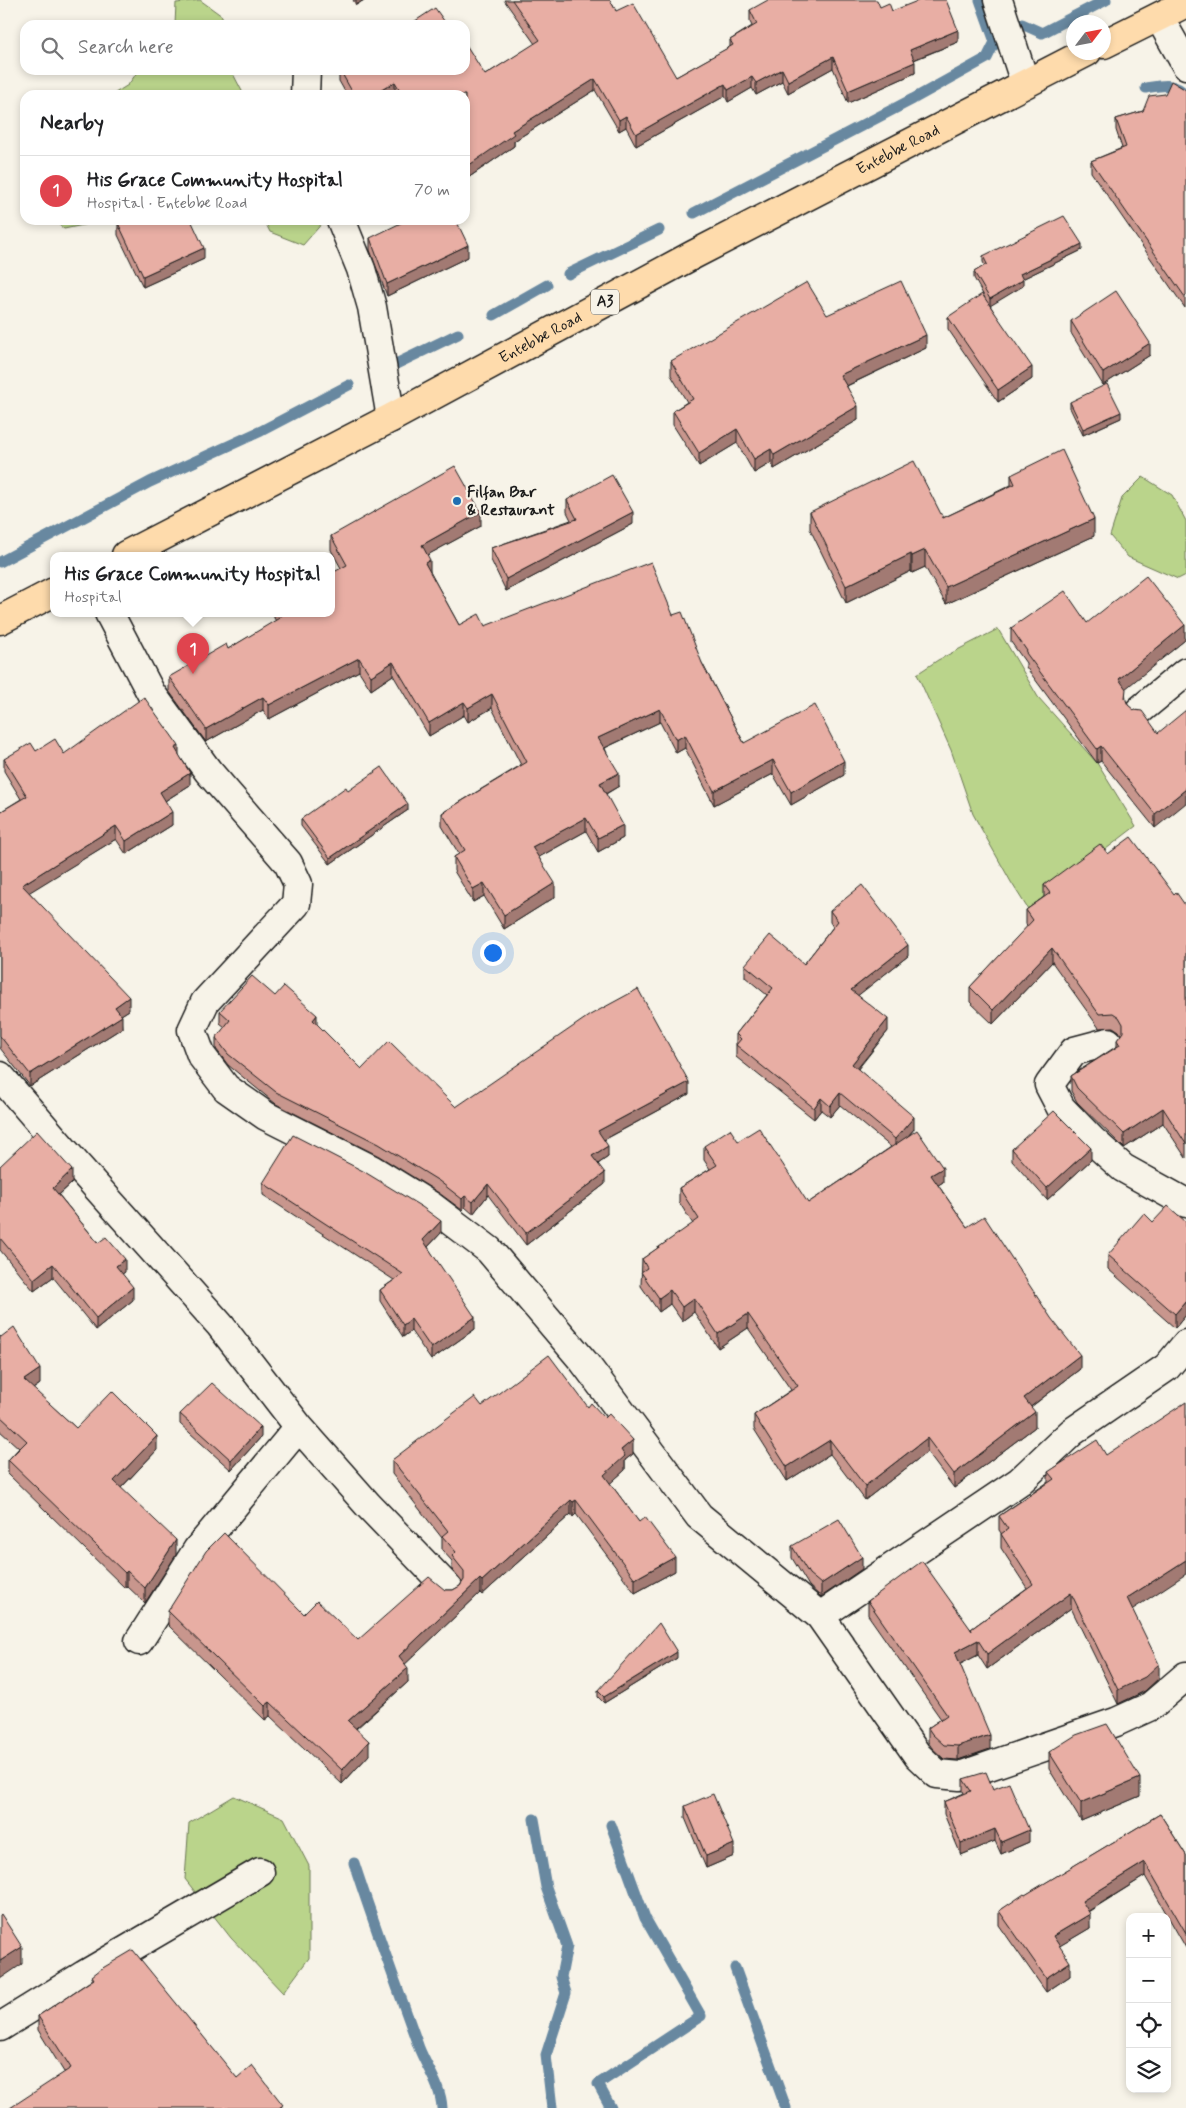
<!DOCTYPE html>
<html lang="en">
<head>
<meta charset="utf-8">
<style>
  :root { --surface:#fff; --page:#f2f2f2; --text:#202124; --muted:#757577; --line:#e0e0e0; --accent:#1f6fb2 }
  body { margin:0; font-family:Mynerve,sans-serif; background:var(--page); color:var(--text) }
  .controls { position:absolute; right:15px; bottom:15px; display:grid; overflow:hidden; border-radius:10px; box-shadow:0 2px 8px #0003 }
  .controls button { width:45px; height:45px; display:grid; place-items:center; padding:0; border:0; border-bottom:1px solid var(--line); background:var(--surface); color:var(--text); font:25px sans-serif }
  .compass { position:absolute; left:1066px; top:15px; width:45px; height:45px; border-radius:50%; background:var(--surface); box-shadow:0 2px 8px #0003; rotate:58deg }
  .you { position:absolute; left:492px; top:952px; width:18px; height:18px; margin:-12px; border:4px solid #fff; border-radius:50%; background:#1a73e8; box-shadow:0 0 0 8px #1a73e833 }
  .badge { display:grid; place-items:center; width:32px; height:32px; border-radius:50%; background:var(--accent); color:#fff; font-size:16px; font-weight:700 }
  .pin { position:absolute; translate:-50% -41px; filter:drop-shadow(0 1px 2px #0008) }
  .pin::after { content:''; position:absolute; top:26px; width:18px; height:15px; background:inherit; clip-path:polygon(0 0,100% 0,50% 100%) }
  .popup { position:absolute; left:50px; top:552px; width:285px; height:65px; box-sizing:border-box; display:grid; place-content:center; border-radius:10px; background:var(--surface); filter:drop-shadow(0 1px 4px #0005); font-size:16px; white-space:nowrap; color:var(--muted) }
  .popup b { font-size:19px; color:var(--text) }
  .popup::after { content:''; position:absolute; left:50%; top:100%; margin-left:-10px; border:10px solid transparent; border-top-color:var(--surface) }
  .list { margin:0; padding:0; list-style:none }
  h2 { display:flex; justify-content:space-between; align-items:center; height:65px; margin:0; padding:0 20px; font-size:21px }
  h2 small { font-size:16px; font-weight:400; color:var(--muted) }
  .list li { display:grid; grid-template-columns:32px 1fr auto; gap:15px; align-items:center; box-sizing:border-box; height:70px; padding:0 20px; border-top:1px solid var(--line) }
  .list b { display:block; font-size:19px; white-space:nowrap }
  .list p { margin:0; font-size:16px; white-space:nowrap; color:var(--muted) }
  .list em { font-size:16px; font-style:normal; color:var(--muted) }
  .icon { flex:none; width:28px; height:28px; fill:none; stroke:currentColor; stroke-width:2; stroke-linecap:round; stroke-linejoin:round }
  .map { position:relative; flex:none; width:1186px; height:2108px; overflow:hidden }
  .search { position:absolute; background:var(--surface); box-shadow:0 2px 8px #0003; left:20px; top:20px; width:450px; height:55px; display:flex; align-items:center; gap:12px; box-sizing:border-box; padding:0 18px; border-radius:15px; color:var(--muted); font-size:19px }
  .panel { position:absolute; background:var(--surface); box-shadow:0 2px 8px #0003; left:20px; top:90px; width:450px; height:135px; border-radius:15px }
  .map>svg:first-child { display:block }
  .green { fill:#bad48b; stroke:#6b7854 }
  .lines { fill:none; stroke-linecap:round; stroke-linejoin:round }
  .stream { stroke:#6888a0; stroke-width:11 }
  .minor-casing { stroke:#1c1c1c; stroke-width:31 }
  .primary-casing { stroke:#1c1c1c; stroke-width:31 }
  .minor { stroke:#f7f3e8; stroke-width:28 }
  .primary { stroke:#fedbac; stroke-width:28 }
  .wall { fill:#c8968d; stroke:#1c1c1c }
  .shaded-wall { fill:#a27a73; stroke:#1c1c1c }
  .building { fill:#e8aea4; stroke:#1c1c1c }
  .poi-dot { fill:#1f6fb2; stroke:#f7f3e8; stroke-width:2 }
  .labels { text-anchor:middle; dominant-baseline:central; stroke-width:4.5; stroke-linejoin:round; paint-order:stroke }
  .shield { fill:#f7f3e8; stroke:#5e5c59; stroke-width:1 }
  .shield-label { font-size:15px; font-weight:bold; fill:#1c1c1c }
  .street-label { font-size:16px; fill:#1c1c1c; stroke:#f7f3e8 }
  .poi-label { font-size:16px; font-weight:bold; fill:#1c1c1c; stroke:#f7f3e8; text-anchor:start }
</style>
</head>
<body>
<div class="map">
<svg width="1186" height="2108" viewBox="0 0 1186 2108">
  <rect width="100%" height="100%" fill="#f7f3e8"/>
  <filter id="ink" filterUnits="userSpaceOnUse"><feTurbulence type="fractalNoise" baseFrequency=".02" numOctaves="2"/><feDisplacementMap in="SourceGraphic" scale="10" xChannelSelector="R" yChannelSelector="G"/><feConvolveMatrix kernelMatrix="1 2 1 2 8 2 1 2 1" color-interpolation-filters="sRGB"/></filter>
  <g filter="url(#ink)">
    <!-- green -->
    <path class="green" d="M 200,0 L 222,16 L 223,25 L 175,25 L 176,3 Z
      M 139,70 L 231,70 L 244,95 L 112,95 L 128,85 Z
      M 53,220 L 94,220 L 93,223 L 64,229 Z
      M 264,220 L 325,220 L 303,245 L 270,232 Z
      M 1143,477 L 1172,495 L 1186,521 L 1186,575 L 1178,579 L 1128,557 L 1110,536 L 1122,498 Z
      M 998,629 L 1038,697 L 1097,763 L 1136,826 L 1028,909 L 1011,882 L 973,814 L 951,750 L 917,674 L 938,660 Z
      M 234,1796 L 284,1818 L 309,1866 L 309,1958 L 283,1993 L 231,1938 L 185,1879 L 189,1823 Z"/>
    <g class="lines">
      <!-- stream -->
      <path class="stream" d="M 1022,24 L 1042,33 L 1106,0
        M 1146,88 C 1163,85 1174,82 1186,95
        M 694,213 L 913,99 L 987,58 L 995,42 L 980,0
        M 568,274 L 659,230
        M 494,315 L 547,285
        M 396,364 L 458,334
        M 0,562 L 150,482 L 261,431 L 349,385
        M 534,1819 L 546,1887 L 567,1946 L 561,1977 L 566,1993 L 546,2055 L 552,2108
        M 354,1863 C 374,1925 397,1986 419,2048 C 427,2068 441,2086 442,2108
        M 735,1968 L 786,2108
        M 611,2108 L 598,2084 L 701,2016 L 645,1918 L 611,1825"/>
      <!-- minor casing -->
      <g class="minor-casing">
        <path id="minor" d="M 998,0 L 1025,83
          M 1159,17 L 1186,65
          M 305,95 L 306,70
          M 341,220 L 361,269 L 372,307 L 391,418
          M 109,613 L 151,693 L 208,771 L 288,863 L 298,884 L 296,904 L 205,1002 L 192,1030 L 201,1055 L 226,1088 L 266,1116 L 371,1169 L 431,1206 L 489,1250 L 584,1362 L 699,1516 L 820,1616 L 918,1756 L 937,1774 L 960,1776 L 1116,1722 L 1151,1706 L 1186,1676
          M 1140,710 L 1186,672
          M 1108,1042 L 1074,1051 L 1049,1085 L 1061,1108 L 1093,1141 L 1123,1168 L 1186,1203
          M 0,1076 L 76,1164 L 220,1325 L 299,1427 L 368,1505 L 449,1589
          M 820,1616 L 1020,1481 L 1072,1432 L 1167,1367 L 1186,1344
          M 139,1641 L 197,1550 L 299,1427
          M 0,2027 L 84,1975 L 260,1872"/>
      </g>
      <!-- primary casing -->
      <g class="primary-casing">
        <g id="primary">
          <path d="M 1104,44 L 1186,3"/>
          <path id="s1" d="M 126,555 L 391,418 L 693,255 L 1087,52"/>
          <path d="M 0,620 L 54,592"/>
        </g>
      </g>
      <!-- minor -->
      <use href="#minor" class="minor"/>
      <!-- primary -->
      <use href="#primary" class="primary"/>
    </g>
    <!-- wall -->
    <path class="wall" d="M 353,0 L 364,0 L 356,5 Z
      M 504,0 L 610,0 L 616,11 L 676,77 L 730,47 L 730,40 L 752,26 L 750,22 L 750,10 L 880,7 L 892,11 L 958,42 L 914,60 L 915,73 L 848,103 L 833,68 L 788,93 L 782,81 L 756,95 L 752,88 L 728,102 L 725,96 L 636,146 L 626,127 L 619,131 L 595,90 L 514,141 L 514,146 L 465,180 L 465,95 L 397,95 L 395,93 L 392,95 L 347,95 L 339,81 L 339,70 L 485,75 L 535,44 Z
      M 1186,90 L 1185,308 L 1091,172 L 1091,161 L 1122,148 L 1116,130 L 1116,119 L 1143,111 L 1165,94 Z
      M 118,223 L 204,259 L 143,287 L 118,235 Z
      M 370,238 L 468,257 L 387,296 L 370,250 Z
      M 1082,250 L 1022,279 L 1023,286 L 990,305 L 1032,379 L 998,402 L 948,329 L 948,317 L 985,298 L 974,278 L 974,272 L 985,266 L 983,262 L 983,256 Z
      M 827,315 L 926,348 L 847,386 L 858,420 L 774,469 L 771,463 L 754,473 L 737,443 L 699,466 L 673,425 L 673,411 L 687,402 L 671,375 L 671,361 Z
      M 1071,321 L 1150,355 L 1103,385 L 1071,333 Z
      M 1070,402 L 1121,418 L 1083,435 L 1070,408 Z
      M 1011,475 L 1094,536 L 946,604 L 925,567 L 912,573 L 911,571 L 846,603 L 810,529 L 810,512 L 943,518 L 1011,485 Z
      M 567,500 L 633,524 L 506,591 L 491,560 L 491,548 L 571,520 L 567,512 Z
      M 481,526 L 427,555 L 430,572 L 459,625 L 485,626 L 673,615 L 702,663 L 744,743 L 844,775 L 791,805 L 773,774 L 714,805 L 685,748 L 676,753 L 660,722 L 605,748 L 619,786 L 606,794 L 623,838 L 598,852 L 586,831 L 539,857 L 555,897 L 504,929 L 484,896 L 473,902 L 454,871 L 454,857 L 459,854 L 442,826 L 442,813 L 521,765 L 492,708 L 468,722 L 464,715 L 429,736 L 393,675 L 371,690 L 359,671 L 269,719 L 263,710 L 206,742 L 169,691 L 169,677 L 228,649 L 276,621 L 274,618 L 274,613 L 332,613 L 341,568 L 331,550 L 331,536 Z
      M 1087,623 L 1185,640 L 1125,688 L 1126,701 L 1128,705 L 1158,733 L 1155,828 L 1101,761 L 1097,763 L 1026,667 L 1026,663 L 1011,642 L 1011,628 Z
      M 36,751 L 64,754 L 179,755 L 190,785 L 165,801 L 172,825 L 126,854 L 116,839 L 29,892 L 129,1010 L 121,1015 L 122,1028 L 30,1086 L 0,1048 L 0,812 L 21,799 L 4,771 L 4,759 Z
      M 348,791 L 408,810 L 330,864 L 301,826 L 301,819 Z
      M 1108,854 L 1174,894 L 1185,905 L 1186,904 L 1186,1158 L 1163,1123 L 1124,1148 L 1077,1102 L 1071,1091 L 1071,1076 L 1117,1046 L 1117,1040 L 1121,1035 L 1119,1031 L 1113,1027 L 1099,1028 L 1052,962 L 993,1024 L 970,1002 L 970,987 L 1027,927 L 1026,924 L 1026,910 L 1044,897 L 1044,885 Z
      M 830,911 L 908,956 L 858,995 L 888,1031 L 858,1069 L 914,1129 L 909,1135 L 943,1182 L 938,1185 L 967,1227 L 1080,1369 L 1031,1407 L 1035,1427 L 954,1488 L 927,1452 L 865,1500 L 830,1454 L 787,1481 L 754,1429 L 754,1415 L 791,1390 L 748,1328 L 718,1348 L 694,1312 L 682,1321 L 670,1304 L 659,1312 L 641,1286 L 642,1259 L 693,1224 L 679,1202 L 679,1188 L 710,1169 L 704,1160 L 704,1146 L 738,1141 L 808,1203 L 891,1147 L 840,1105 L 830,1117 L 821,1110 L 814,1119 L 736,1057 L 736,1034 L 767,995 L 745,977 L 745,965 L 804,964 L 833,927 L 830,922 Z
      M 275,996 L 317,1024 L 362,1069 L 456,1107 L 689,1094 L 604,1140 L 608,1157 L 598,1164 L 605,1184 L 526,1245 L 488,1195 L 473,1214 L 465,1207 L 462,1210 L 439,1193 L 379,1156 L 276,1104 L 228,1065 L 216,1049 L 216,1038 L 225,1027 L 220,1023 L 220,1011 Z
      M 1012,1149 L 1091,1160 L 1047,1200 L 1012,1161 Z
      M 0,1166 L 72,1183 L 59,1195 L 98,1243 L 125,1272 L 122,1274 L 133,1300 L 96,1330 L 53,1277 L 34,1291 L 0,1250 Z
      M 263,1183 L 441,1233 L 428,1247 L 475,1329 L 431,1360 L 411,1331 L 403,1337 L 380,1301 L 380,1290 L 394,1280 L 263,1195 Z
      M 1153,1222 L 1186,1222 L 1186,1315 L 1175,1328 L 1108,1269 L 1108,1255 Z
      M 0,1336 L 40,1384 L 33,1389 L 76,1428 L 157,1450 L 121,1488 L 176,1555 L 145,1603 L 127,1586 L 125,1588 L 8,1474 L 8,1460 L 19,1448 L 0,1431 Z
      M 482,1406 L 588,1407 L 633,1454 L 625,1460 L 625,1470 L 610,1483 L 675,1571 L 635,1593 L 576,1514 L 573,1517 L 571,1514 L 482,1595 L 480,1593 L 405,1664 L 408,1682 L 356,1729 L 369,1755 L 342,1784 L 270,1716 L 265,1720 L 168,1625 L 168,1611 L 304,1614 L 358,1640 L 445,1590 L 453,1590 L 460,1586 L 462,1582 L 452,1570 L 452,1561 L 442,1550 L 442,1538 L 392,1474 L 392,1460 Z
      M 180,1414 L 261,1437 L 231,1470 L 180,1424 Z
      M 1106,1455 L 1132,1609 L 1159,1678 L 1145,1691 L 1118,1704 L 1071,1608 L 987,1669 L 978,1655 L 960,1664 L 990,1749 L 958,1760 L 944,1759 L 932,1748 L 928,1742 L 928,1728 L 941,1719 L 868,1615 L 868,1601 L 971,1629 L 1027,1588 L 1001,1548 L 1001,1533 L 999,1530 L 999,1516 L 1048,1482 L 1048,1472 Z
      M 792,1546 L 862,1569 L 821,1597 L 809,1586 L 792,1558 Z
      M 677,1658 L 604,1703 L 598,1697 L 598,1691 Z
      M 1049,1752 L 1140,1796 L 1081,1821 L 1049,1769 Z
      M 963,1779 L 993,1789 L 1029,1842 L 1001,1854 L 995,1841 L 961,1855 L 944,1814 L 944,1802 L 964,1793 L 963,1791 Z
      M 685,1806 L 734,1856 L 706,1868 L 685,1818 Z
      M 1160,1814 L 1186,1855 L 1186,1948 L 1145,1876 L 1088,1912 L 1090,1928 L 1059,1946 L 1070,1976 L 1046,1992 L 999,1925 L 999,1911 Z
      M 92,1976 L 237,2078 L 283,2108 L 64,2072 L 38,2030 L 38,2016 L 92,1980 Z"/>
    <!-- shaded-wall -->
    <path class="shaded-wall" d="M 356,0 L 364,0 L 356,5 Z
      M 958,30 L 958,42 L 910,61 L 910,50 Z
      M 833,57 L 833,68 L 788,93 L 788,81 Z
      M 915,62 L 915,73 L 848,103 L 848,91 Z
      M 782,69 L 782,81 L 756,95 L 756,83 Z
      M 752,77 L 752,88 L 728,102 L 728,90 Z
      M 595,79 L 595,90 L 514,141 L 514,146 L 465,180 L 465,168 L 512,131 Z
      M 395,82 L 395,93 L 392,95 L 373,95 Z
      M 725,84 L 725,96 L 636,146 L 636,134 Z
      M 626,116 L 626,127 L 619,131 L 619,120 Z
      M 1082,244 L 1082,250 L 1020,280 L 1020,274 Z
      M 468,245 L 468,257 L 387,296 L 387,284 Z
      M 204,248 L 204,259 L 143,287 L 143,276 Z
      M 1023,280 L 1023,286 L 990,306 L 990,299 Z
      M 926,335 L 926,348 L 840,389 L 840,375 Z
      M 1150,343 L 1150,355 L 1103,385 L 1103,373 Z
      M 1032,367 L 1032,379 L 998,402 L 998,390 Z
      M 858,406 L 858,420 L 774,469 L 774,455 Z
      M 1121,412 L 1121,418 L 1083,435 L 1083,429 Z
      M 737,429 L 737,443 L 699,466 L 699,453 Z
      M 771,449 L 771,463 L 754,473 L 754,459 Z
      M 481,512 L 481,526 L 422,558 L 422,545 Z
      M 633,512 L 633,524 L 506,591 L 506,579 Z
      M 1094,519 L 1094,536 L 946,604 L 946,587 Z
      M 925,550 L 925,567 L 912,573 L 912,556 Z
      M 911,554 L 911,571 L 846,603 L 846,586 Z
      M 430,560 L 430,574 L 425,563 Z
      M 1185,625 L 1185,640 L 1119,694 L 1119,679 Z
      M 359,658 L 359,671 L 269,719 L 269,705 Z
      M 393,662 L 393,675 L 371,690 L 371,676 Z
      M 492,694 L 492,708 L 468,722 L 468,708 Z
      M 263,697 L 263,710 L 206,742 L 206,729 Z
      M 464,702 L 464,715 L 429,736 L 429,723 Z
      M 660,709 L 660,722 L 598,751 L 598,738 Z
      M 685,735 L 685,748 L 676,753 L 676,740 Z
      M 179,746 L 179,758 L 175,748 Z
      M 1101,746 L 1101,761 L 1097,763 L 1097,749 Z
      M 773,760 L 773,774 L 714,805 L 714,791 Z
      M 844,761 L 844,775 L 791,805 L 791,792 Z
      M 190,773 L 190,785 L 160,804 L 160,792 Z
      M 619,773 L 619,786 L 600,797 L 600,783 Z
      M 1186,789 L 1186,803 L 1155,828 L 1155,814 Z
      M 408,804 L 408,810 L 330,864 L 330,858 Z
      M 172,812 L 172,825 L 126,854 L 126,841 Z
      M 586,818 L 586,831 L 532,861 L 532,847 Z
      M 623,825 L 623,838 L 598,852 L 598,838 Z
      M 116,826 L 116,839 L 22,897 L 22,885 Z
      M 484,883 L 484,896 L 473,902 L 473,889 Z
      M 555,883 L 555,897 L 504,929 L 504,915 Z
      M 908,945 L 908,956 L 851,1001 L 851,990 Z
      M 1052,948 L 1052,962 L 993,1024 L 993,1010 Z
      M 129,997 L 129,1010 L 115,1019 L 115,1007 Z
      M 317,1015 L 317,1027 L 313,1020 Z
      M 122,1016 L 122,1028 L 30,1086 L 30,1074 Z
      M 888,1019 L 888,1031 L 852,1075 L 852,1064 Z
      M 689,1082 L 689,1094 L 598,1143 L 598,1131 Z
      M 840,1093 L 840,1105 L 830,1117 L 830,1106 Z
      M 821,1098 L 821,1110 L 814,1119 L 814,1108 Z
      M 1163,1108 L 1163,1123 L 1124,1148 L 1124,1134 Z
      M 914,1117 L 914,1129 L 895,1151 L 895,1139 Z
      M 608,1146 L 608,1157 L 592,1168 L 592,1156 Z
      M 1091,1148 L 1091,1160 L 1047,1200 L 1047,1188 Z
      M 943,1168 L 943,1182 L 931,1190 L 931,1175 Z
      M 72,1170 L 72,1183 L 53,1200 L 53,1188 Z
      M 605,1173 L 605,1184 L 526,1245 L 526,1233 Z
      M 488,1184 L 488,1195 L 473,1214 L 473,1202 Z
      M 465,1196 L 465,1207 L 462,1210 L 462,1199 Z
      M 441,1221 L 441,1233 L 423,1252 L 423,1240 Z
      M 125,1259 L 125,1272 L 116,1278 L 116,1266 Z
      M 53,1264 L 53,1277 L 34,1291 L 34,1279 Z
      M 133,1287 L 133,1300 L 96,1330 L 96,1318 Z
      M 670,1290 L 670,1304 L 659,1312 L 659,1298 Z
      M 694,1298 L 694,1312 L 682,1321 L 682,1307 Z
      M 1186,1301 L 1186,1315 L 1175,1328 L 1175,1314 Z
      M 748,1314 L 748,1328 L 718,1348 L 718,1334 Z
      M 475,1317 L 475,1329 L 431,1360 L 431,1348 Z
      M 411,1319 L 411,1331 L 403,1337 L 403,1325 Z
      M 1080,1355 L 1080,1369 L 1024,1412 L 1024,1398 Z
      M 40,1369 L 40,1384 L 24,1395 L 24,1380 Z
      M 1035,1412 L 1035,1427 L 954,1488 L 954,1474 Z
      M 261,1427 L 261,1437 L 231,1470 L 231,1460 Z
      M 157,1436 L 157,1450 L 114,1495 L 114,1481 Z
      M 927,1438 L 927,1452 L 865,1500 L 865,1486 Z
      M 633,1440 L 633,1454 L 625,1460 L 625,1470 L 604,1489 L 604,1475 L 621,1450 Z
      M 830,1440 L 830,1454 L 787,1481 L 787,1467 Z
      M 571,1500 L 571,1514 L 482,1595 L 482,1581 Z
      M 576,1500 L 576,1514 L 573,1517 L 573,1502 Z
      M 176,1540 L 176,1555 L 145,1603 L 145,1588 Z
      M 675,1557 L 675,1571 L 635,1593 L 635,1579 Z
      M 862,1557 L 862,1569 L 821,1597 L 821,1584 Z
      M 1186,1560 L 1186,1574 L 1127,1613 L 1127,1598 Z
      M 127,1571 L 127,1586 L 125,1588 L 125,1573 Z
      M 480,1579 L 480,1593 L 399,1670 L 399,1656 Z
      M 1071,1593 L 1071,1608 L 987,1669 L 987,1654 Z
      M 978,1640 L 978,1655 L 955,1667 L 955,1652 Z
      M 677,1652 L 677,1658 L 604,1703 L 604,1697 Z
      M 1159,1664 L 1159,1678 L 1145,1691 L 1118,1704 L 1118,1690 Z
      M 408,1668 L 408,1682 L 348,1735 L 348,1721 Z
      M 270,1702 L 270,1716 L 265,1720 L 265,1706 Z
      M 990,1735 L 990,1749 L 958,1760 L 958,1746 Z
      M 369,1741 L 369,1755 L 342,1784 L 342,1770 Z
      M 1140,1778 L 1140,1796 L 1081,1821 L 1081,1803 Z
      M 995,1829 L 995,1841 L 961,1855 L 961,1843 Z
      M 1029,1830 L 1029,1842 L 1001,1854 L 1001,1842 Z
      M 734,1844 L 734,1856 L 706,1868 L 706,1856 Z
      M 1145,1862 L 1145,1876 L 1082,1915 L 1082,1901 Z
      M 1090,1914 L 1090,1928 L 1053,1950 L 1053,1936 Z
      M 22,1947 L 22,1964 L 0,1979 L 0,1961 Z
      M 1070,1962 L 1070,1976 L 1046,1992 L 1046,1978 Z"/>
    <!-- building -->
    <path class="building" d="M 512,0 L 610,0 L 616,11 L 633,3 L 676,77 L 733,45 L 730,40 L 757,24 L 750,10 L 768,0 L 877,0 L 880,7 L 889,3 L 892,11 L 920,0 L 946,0 L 958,30 L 910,50 L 915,62 L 848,91 L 833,57 L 788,81 L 782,69 L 756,83 L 752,77 L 728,90 L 725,84 L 636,134 L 626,116 L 619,120 L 595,79 L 512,131 L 514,134 L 465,168 L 465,95 L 403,95 L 395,82 L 373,95 L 354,95 L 340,70 L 465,70 L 465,43 L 485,75 L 540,40 Z
      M 435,8 L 447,25 L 409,25 Z
      M 1171,81 L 1186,90 L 1186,296 L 1185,297 L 1091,161 L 1126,147 L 1116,119 L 1143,111 L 1149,96 L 1165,94 Z
      M 1064,216 L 1082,244 L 1020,274 L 1023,280 L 990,299 L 974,272 L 987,264 L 983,256 Z
      M 125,220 L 191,220 L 204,248 L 143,276 L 118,223 Z
      M 407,220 L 456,220 L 468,245 L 387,284 L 370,238 Z
      M 901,281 L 926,335 L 840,375 L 858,406 L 774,455 L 771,449 L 754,459 L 737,429 L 699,453 L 673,411 L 693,399 L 671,361 L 807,282 L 827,315 Z
      M 1116,291 L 1150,343 L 1103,373 L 1071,321 Z
      M 982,294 L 1032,367 L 998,390 L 948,317 Z
      M 1107,384 L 1121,412 L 1083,429 L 1070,402 Z
      M 1062,450 L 1094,519 L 946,587 L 925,550 L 912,556 L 911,554 L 846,586 L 810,512 L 914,461 L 943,518 L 1015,484 L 1011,475 Z
      M 455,466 L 481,512 L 422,545 L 430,560 L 425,563 L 459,625 L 479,614 L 485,626 L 651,562 L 673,615 L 682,612 L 702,663 L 744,743 L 815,705 L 844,761 L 791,792 L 773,760 L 714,791 L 685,735 L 676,740 L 660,709 L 598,738 L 619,773 L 600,783 L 623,825 L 598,838 L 586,818 L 532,847 L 555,883 L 504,915 L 484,883 L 473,889 L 454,857 L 465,850 L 442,813 L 527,762 L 492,694 L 468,708 L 464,702 L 429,723 L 393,662 L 371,676 L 359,658 L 269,705 L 263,697 L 206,729 L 169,677 L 226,644 L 228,649 L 281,617 L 279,613 L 332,613 L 332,573 L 347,565 L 331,536 Z
      M 612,475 L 633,512 L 506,579 L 491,548 L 577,519 L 567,500 Z
      M 1146,576 L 1185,625 L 1119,679 L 1126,689 L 1125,698 L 1128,705 L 1134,710 L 1142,711 L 1158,733 L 1186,710 L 1186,789 L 1155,814 L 1101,746 L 1097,749 L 1026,653 L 1027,651 L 1011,628 L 1065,591 L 1087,623 Z
      M 144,697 L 179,746 L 175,748 L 190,773 L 160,792 L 172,812 L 126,841 L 116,826 L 22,885 L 129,997 L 115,1007 L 122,1016 L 30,1074 L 0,1036 L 0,812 L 27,796 L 4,759 L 31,743 L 36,751 L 55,739 L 64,754 Z
      M 382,767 L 408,804 L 330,858 L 301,819 L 346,787 L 348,791 Z
      M 1131,837 L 1174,894 L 1176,892 L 1185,905 L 1186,904 L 1186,1144 L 1163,1108 L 1124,1134 L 1077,1088 L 1071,1076 L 1120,1045 L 1117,1040 L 1123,1032 L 1123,1024 L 1119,1017 L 1113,1013 L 1099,1014 L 1052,948 L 993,1010 L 970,987 L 1033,920 L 1026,910 L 1050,893 L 1044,885 L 1100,844 L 1108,854 Z
      M 862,885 L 908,945 L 851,990 L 888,1019 L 852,1064 L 914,1117 L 895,1139 L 840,1093 L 830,1106 L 821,1098 L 814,1108 L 736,1045 L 741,1039 L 736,1034 L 773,988 L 745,965 L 770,935 L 804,964 L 838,921 L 830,911 Z
      M 252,976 L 275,996 L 284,986 L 317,1015 L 313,1020 L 362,1069 L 389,1041 L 456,1107 L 590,1015 L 638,989 L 689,1082 L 598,1131 L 608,1146 L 592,1156 L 605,1173 L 526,1233 L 488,1184 L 473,1202 L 465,1196 L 462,1199 L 439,1181 L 379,1144 L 276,1092 L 228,1054 L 216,1038 L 230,1020 L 220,1011 Z
      M 1054,1111 L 1091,1148 L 1047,1188 L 1012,1149 Z
      M 759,1128 L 808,1203 L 917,1130 L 943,1168 L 931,1175 L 967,1227 L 984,1216 L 1051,1318 L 1080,1355 L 1024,1398 L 1035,1412 L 954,1474 L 927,1438 L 865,1486 L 830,1440 L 787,1467 L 754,1415 L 798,1386 L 748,1314 L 718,1334 L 694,1298 L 682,1307 L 670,1290 L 659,1298 L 641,1272 L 647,1268 L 642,1259 L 699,1219 L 679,1188 L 717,1165 L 704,1146 L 730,1129 L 738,1141 Z
      M 37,1131 L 72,1170 L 53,1188 L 98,1243 L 106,1237 L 125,1259 L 116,1266 L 133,1287 L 96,1318 L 53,1264 L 34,1279 L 0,1238 L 0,1166 Z
      M 293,1135 L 363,1171 L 422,1207 L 441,1221 L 423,1240 L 475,1317 L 431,1348 L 411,1319 L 403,1325 L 380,1290 L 403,1274 L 263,1183 Z
      M 1168,1206 L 1186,1222 L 1186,1301 L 1175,1314 L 1108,1255 L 1144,1213 L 1153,1222 Z
      M 14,1327 L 40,1369 L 24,1380 L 76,1428 L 112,1391 L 157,1436 L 114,1481 L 176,1540 L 145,1588 L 127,1571 L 125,1573 L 8,1460 L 27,1441 L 0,1416 L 0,1336 L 1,1337 Z
      M 549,1355 L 588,1407 L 591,1403 L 605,1418 L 609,1414 L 633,1440 L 621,1450 L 625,1456 L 604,1475 L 639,1522 L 645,1517 L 675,1557 L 635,1579 L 576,1500 L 573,1502 L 571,1500 L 482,1581 L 480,1579 L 399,1656 L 408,1668 L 348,1721 L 369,1741 L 342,1770 L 270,1702 L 265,1706 L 168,1611 L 206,1551 L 224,1533 L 304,1614 L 317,1601 L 358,1640 L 429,1577 L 445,1590 L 453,1590 L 460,1586 L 464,1580 L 464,1571 L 452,1556 L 456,1552 L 442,1536 L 448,1531 L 392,1460 L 475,1397 L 482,1406 Z
      M 212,1383 L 261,1427 L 231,1460 L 180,1414 Z
      M 1186,1402 L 1186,1560 L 1127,1598 L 1159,1664 L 1145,1677 L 1118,1690 L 1071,1593 L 987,1654 L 978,1640 L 955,1652 L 990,1735 L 958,1746 L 944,1745 L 932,1734 L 928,1728 L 947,1715 L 868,1601 L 922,1561 L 972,1631 L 971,1629 L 1033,1584 L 1001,1534 L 1008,1529 L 999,1516 L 1054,1479 L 1048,1472 L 1097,1440 L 1106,1455 Z
      M 839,1519 L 862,1557 L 821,1584 L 809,1574 L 792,1546 Z
      M 659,1623 L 677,1652 L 604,1697 L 598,1691 Z
      M 1107,1724 L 1140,1778 L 1081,1803 L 1049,1752 L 1076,1735 Z
      M 986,1772 L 993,1789 L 1009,1783 L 1029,1830 L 1001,1842 L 995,1829 L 961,1843 L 944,1802 L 971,1791 L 963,1779 Z
      M 713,1794 L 734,1844 L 706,1856 L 685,1806 Z
      M 1160,1814 L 1186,1855 L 1186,1933 L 1145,1862 L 1082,1901 L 1090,1914 L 1053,1936 L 1070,1962 L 1046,1978 L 999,1911 L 1024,1894 L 1025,1895 Z
      M 1,1914 L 22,1947 L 0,1961 L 0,1915 Z
      M 133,1950 L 237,2078 L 252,2065 L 283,2105 L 279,2108 L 10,2108 L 71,2068 L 38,2016 L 94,1979 L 92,1976 L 101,1969 Z"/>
  </g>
  <!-- markers -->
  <circle class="poi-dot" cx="457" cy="501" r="5"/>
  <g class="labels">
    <!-- shield labels -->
    <rect class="shield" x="591" y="289.5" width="28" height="25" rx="4"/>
    <g class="shield-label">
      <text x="605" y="302">A3</text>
    </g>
    <!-- street labels -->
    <g class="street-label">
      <text stroke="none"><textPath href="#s1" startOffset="872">Entebbe Road</textPath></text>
      <text stroke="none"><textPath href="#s1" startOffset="468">Entebbe Road</textPath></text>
    </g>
    <!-- poi labels -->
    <g class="poi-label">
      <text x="467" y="492">Filfan Bar<tspan x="467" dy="18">&amp; Restaurant</tspan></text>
    </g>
  </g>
</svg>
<div class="controls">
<button>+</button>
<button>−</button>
<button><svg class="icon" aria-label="locate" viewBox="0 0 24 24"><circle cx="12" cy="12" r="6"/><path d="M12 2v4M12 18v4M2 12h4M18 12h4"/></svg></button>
<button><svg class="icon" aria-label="layers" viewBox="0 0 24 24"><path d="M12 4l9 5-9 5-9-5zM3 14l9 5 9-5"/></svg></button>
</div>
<svg class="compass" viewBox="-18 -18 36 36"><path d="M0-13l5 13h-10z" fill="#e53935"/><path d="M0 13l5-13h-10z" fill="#757577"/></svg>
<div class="you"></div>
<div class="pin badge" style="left:193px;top:674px;background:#e0444e">1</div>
<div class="popup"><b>His Grace Community Hospital</b>Hospital</div>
<div class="search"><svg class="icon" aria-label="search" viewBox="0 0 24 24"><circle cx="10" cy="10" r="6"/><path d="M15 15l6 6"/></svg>Search here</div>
<section class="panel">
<h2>Nearby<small></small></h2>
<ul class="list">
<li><span class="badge" style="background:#e0444e">1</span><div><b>His Grace Community Hospital</b><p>Hospital · Entebbe Road</p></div><em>70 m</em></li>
</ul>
</section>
</div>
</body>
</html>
